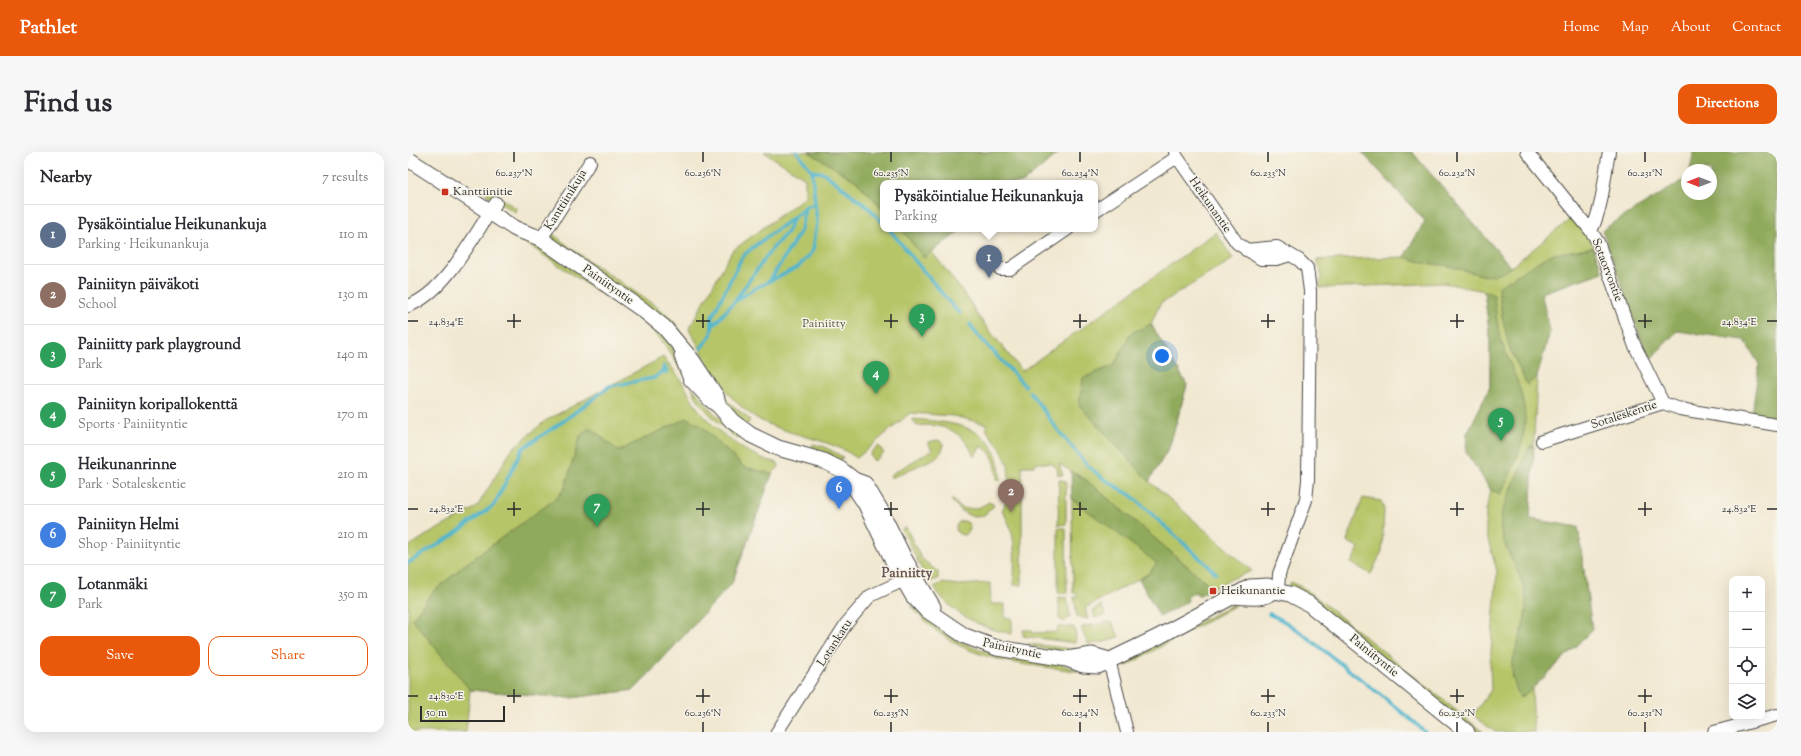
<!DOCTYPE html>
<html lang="en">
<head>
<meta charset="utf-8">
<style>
  :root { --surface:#fff; --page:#f7f7f7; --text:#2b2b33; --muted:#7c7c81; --line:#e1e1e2; --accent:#ea580c }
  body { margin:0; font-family:"Sorts Mill Goudy",serif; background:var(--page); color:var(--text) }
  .controls { position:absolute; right:12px; bottom:12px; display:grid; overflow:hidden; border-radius:8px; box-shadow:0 4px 16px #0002 }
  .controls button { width:36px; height:36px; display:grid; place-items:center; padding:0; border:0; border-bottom:1px solid var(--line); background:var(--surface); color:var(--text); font:20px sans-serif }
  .compass { position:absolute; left:1273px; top:12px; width:36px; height:36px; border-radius:50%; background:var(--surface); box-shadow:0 4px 16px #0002; rotate:270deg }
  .scale { position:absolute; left:12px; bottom:10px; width:85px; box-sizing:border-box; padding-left:4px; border:2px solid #2b2b2b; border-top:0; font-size:11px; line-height:14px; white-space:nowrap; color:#2b2b2b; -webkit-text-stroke:3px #f7f3e8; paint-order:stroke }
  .you { position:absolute; left:754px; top:204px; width:14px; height:14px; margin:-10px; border:3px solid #fff; border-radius:50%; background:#1a73e8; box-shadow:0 0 0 6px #1a73e833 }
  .badge { display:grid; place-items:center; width:26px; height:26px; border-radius:50%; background:var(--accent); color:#fff; font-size:13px; font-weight:700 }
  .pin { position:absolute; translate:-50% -33px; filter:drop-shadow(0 1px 2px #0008) }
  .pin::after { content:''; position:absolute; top:21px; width:14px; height:12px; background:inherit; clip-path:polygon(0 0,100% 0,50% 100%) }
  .popup { position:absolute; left:472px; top:28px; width:218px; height:52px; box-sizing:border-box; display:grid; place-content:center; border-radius:8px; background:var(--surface); filter:drop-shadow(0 1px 3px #0005); font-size:13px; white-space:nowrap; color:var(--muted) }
  .popup b { font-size:15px; color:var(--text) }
  .popup::after { content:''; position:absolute; left:50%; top:100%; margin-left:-8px; border:8px solid transparent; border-top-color:var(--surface) }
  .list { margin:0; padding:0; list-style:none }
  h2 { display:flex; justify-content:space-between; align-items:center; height:52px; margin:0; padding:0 16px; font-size:17px }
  h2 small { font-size:13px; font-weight:400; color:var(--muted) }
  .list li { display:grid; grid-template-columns:26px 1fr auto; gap:12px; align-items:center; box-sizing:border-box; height:60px; padding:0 16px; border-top:1px solid var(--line) }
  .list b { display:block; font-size:15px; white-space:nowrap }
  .list p { margin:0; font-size:13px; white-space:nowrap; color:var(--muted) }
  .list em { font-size:13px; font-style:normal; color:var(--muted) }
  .actions { display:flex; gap:8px; padding:12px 16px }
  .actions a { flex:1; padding:9px 0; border:1px solid var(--accent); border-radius:12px; text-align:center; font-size:14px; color:var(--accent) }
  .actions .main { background:var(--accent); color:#fff }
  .icon { flex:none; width:22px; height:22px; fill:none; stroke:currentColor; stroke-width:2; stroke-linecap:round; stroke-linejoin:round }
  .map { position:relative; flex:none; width:1369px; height:580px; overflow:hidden; border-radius:12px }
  header { display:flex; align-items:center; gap:24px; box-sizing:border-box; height:56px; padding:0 20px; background:var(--accent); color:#fff }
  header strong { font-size:19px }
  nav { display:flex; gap:22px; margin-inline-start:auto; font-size:14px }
  .intro { display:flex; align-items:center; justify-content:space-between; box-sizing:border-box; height:96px; padding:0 24px }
  h1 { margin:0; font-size:28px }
  .button { padding:10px 18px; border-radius:12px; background:var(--accent); color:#fff; font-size:14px; font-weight:700 }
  main { display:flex; gap:24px; padding:0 24px }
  aside { flex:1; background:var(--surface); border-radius:12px; box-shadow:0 4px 16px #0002 }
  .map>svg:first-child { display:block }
  .green { fill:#b6c568; stroke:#70784a }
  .forest { fill:#90aa5c; stroke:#5e6a44 }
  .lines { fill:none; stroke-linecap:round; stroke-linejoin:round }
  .stream { stroke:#4fb5cd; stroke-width:3.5 }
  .minor-casing { stroke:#494744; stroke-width:14 }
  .tertiary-casing { stroke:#494744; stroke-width:17 }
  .minor { stroke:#fff; stroke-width:12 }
  .tertiary { stroke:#fff; stroke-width:15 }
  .ticks { fill:none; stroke:#2b2b2b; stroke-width:1.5 }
  .poi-dot { fill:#c8321e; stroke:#f7f3e8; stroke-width:1.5 }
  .labels { text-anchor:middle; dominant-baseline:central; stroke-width:3; stroke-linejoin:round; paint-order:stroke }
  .poi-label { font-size:12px; fill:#2b2b2b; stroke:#f7f3e8; text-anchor:start }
  .street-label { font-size:12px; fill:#2b2b2b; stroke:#f7f3e8 }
  .park-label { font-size:12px; fill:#55593d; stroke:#f7f3e8 }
  .quarter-label { font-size:14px; font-weight:bold; fill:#6b5852; stroke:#f7f3e8 }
  .ticks-label { font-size:10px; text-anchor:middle; fill:#2b2b2b; stroke:#f7f3e8; stroke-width:3; stroke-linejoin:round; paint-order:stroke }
</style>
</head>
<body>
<header>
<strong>Pathlet</strong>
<nav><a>Home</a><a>Map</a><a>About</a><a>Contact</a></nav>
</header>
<div class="intro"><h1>Find us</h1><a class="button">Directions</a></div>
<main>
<aside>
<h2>Nearby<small>7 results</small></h2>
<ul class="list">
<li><span class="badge" style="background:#5c6f8a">1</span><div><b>Pysäköintialue Heikunankuja</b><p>Parking · Heikunankuja</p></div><em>110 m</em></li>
<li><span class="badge" style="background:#8d6e63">2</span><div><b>Painiityn päiväkoti</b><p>School</p></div><em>130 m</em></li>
<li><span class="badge" style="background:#2e9e5b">3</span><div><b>Painiitty park playground</b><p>Park</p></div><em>140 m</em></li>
<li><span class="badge" style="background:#2e9e5b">4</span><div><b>Painiityn koripallokenttä</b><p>Sports · Painiityntie</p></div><em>170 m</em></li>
<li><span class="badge" style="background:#2e9e5b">5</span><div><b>Heikunanrinne</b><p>Park · Sotaleskentie</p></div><em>210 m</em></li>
<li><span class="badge" style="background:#3f7fe0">6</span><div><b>Painiityn Helmi</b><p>Shop · Painiityntie</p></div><em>210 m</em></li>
<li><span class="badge" style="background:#2e9e5b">7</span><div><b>Lotanmäki</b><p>Park</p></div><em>350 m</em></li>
</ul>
<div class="actions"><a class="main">Save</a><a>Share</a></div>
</aside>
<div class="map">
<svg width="1369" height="580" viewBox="0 0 1369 580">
  <rect width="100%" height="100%" fill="#f7f3e8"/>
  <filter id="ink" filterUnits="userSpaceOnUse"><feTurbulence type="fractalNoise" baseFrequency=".025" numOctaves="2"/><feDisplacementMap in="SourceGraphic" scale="8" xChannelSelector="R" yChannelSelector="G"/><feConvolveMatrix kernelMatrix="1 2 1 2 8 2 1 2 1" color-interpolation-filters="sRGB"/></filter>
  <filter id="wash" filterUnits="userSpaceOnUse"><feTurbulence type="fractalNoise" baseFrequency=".012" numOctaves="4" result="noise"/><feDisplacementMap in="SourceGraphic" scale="16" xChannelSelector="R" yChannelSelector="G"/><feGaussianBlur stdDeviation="0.9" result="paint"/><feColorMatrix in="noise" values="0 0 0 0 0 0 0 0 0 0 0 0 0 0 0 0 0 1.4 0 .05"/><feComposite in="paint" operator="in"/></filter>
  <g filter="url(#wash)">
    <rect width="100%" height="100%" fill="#f1e8d1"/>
    <!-- green -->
    <path class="green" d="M 356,0 L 652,0 L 614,31 L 475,31 L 475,77 L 554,77 L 524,100 L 561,148 L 569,163 L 614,219 L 808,80 L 825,107 L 752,152 L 743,172 L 779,233 L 761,296 L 741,329 L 844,419 L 821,428 L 805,436 L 678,328 L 651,312 L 655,323 L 650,323 L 649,316 L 643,311 L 626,311 L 626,314 L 614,314 L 614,433 L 606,433 C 606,408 610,381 594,359 L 602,340 L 600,312 L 592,296 L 579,279 L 578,272 L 546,264 L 502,261 L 449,306 C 425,289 397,286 370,276 C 340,266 318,243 303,217 C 295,204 289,190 281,177 L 324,99 L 397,45 L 397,26 Z
      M 954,0 L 1004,0 L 1103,115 L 1165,65 L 1179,79 L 1195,120 L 1133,141 L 1142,179 L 1129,225 L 1122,367 L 1170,375 L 1184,478 L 1124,537 L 1126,580 L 1087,580 L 1065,563 L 1083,538 L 1082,513 L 1089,419 L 1078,381 L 1078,359 L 1083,338 L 1058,300 L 1059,282 L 1082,235 L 1082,185 L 1076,139 L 1036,131 L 912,136 L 913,119 L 908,108 L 996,105 L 1017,69 Z
      M 81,37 L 109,57 L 107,60 L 78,42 Z
      M 145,82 L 165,98 L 255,159 L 268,172 L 293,213 L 149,94 L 143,84 Z
      M 108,83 L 140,101 L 195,137 L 251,177 L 263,193 L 276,222 L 254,189 L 234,169 L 107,84 Z
      M 255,205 C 261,212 267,219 272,227 C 279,237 284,249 292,259 C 311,282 341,305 370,311 L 371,315 L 364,322 L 324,431 L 226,538 L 162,546 L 62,538 L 58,580 L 0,580 L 0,395 L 17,384 L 69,355 L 104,297 L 137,269 Z
      M 301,224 L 317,247 L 342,268 L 339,273 L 322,260 Z
      M 284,235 L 306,261 L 332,284 L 329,287 C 314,274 289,254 284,235 Z
      M 504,267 C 548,271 593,273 592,329 L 589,328 C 588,313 587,302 573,294 L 566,305 C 557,280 535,270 509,274 Z
      M 530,288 L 534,290 C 538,297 532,301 527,306 L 483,326 L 482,323 L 524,298 L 520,290 Z
      M 405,292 L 417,295 L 435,305 L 433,308 L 404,298 Z
      M 471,294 L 476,301 L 466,309 L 462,303 L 463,300 Z
      M 651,328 L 655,328 L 658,330 L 658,372 L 650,373 Z
      M 955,346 L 973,349 L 976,357 L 974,399 L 963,422 L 943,411 L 951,396 L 939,389 Z
      M 664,347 L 750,411 L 740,422 L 677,456 L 680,467 L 669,465 L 666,445 L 669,445 L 669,441 L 665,441 Z
      M 543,348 L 545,348 C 554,361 569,358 581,350 L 586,353 C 571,374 557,364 543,348 Z
      M548 376a7 7 0 1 1 14 0a7 7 0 1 1-14 0Z
      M 498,375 L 513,406 L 530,420 L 530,427 L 520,430 L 494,377 Z
      M 650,376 L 658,376 L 659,441 L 650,441 Z
      M 883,430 L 899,438 L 1075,580 L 1066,580 L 1062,577 L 903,447 L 881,434 Z
      M 534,431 L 551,433 L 582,431 L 583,452 L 597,452 L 597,466 L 604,466 L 604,482 C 573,476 544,463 526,435 Z
      M 651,445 L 659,446 L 662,464 L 658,469 L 653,469 L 651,466 Z
      M 826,452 L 826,454 L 718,514 L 717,511 L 726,504 Z
      M 504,453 L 543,485 L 571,498 L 595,503 L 649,511 L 675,520 C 606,510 552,512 503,454 Z
      M 693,453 L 697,461 L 697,463 L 687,466 L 685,458 Z
      M 701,470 L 705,472 L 711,485 L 696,490 L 680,492 L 674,479 L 674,475 Z
      M 650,475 L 665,475 L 667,477 L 668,487 L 667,491 L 615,484 L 615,478 L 624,478 L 625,481 L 649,480 Z
      M 620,492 L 675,498 L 675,500 L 652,500 L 621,494 Z"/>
    <!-- forest -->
    <path class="forest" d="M 401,0 L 652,0 L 614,31 L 475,31 L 475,57 L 448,29 Z
      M 954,0 L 1004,0 L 1103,115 L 1092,122 L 1077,124 L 1040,114 L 1016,111 L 996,105 L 1017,69 Z
      M 1286,0 L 1369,0 L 1369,237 L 1365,265 L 1344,263 L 1351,212 L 1336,188 L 1269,179 L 1241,209 L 1194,78 L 1279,26 L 1279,42 L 1303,42 L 1303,18 L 1282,18 Z
      M 493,77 L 554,77 L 516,106 Z
      M 1185,95 L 1195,120 L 1133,141 L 1142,179 L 1129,225 L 1119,233 L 1101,195 L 1094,164 L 1090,135 L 1141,103 Z
      M 1076,139 L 1086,143 C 1088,159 1089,176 1094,191 C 1105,222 1121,246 1116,279 C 1114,301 1101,323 1093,342 L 1083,338 L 1058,300 L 1059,282 L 1082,235 L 1082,185 Z
      M 743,172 L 779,233 L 761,296 L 741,329 L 671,253 L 675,226 L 706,213 L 723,181 Z
      M 279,266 L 292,273 L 336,315 L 364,322 L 324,431 L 226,538 L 162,546 L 62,538 L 4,467 L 24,441 L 55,414 L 150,345 L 157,335 L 172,284 L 182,275 L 210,299 Z
      M 1126,293 L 1122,367 L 1170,375 L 1184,478 L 1124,537 L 1112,546 C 1108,536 1104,527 1104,516 C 1104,510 1106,504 1108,498 C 1113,480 1121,461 1117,441 C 1112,413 1086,389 1094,360 L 1121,295 Z
      M 663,319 L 678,328 L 805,436 L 790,444 L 788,440 L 779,445 L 780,449 L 752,465 L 731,427 L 740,422 L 749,411 L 664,347 Z"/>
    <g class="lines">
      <!-- stream -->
      <path class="stream" d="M 404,19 L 416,21 L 462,57 L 475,71
        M 481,77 L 546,156 L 552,161
        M 363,127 L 393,78 L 397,55
        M 328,147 L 363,98 L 379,80 L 386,65 L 397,55 L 407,52
        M 562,172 L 567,180 L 617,234
        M 304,175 L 304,165 L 334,105 L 344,96 L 386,65
        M 293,196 L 303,183 L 304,175 L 326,150 L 346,137 L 390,115 L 399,106 L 405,98 L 409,71 L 404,19 L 389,0
        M 256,214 L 254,220 L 259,220
        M 622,240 L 649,277 L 678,312 L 696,327 L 724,344 L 808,421
        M 0,411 L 44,384 L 86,353 L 115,296 L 157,268 L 202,234 L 246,226 L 258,217
        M 861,462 C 882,470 901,487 919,501 C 952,527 986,552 1017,580"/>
    </g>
  </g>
  <g filter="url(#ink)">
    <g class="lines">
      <!-- minor casing -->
      <g class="minor-casing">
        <path id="minor" d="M 1119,0 L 1183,79 L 1190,90 L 1226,192 L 1255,251
          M 769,5 L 829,91 L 853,107 L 869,107 L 882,103
          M 687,59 L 769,5 L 767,0
          M 1183,79 C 1195,55 1196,26 1201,0
          M 133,87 L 182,10
          M 838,98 L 869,95 L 891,108 L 899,116 L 902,139 L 900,328 L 898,348 L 871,422 L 870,440
          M 592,117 L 602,117 L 660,77
          M 0,154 C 38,140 65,84 88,51
          M 1134,289 L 1255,251 L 1272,257 L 1369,273
          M 701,508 L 719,580
          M 369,580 L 438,472 L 462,444 L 503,425
          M 1306,580 L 1369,563"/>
      </g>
      <!-- tertiary casing -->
      <g class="tertiary-casing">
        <path id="tertiary" d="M 0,7 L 106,76 C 115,81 124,82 133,87 L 235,158 L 256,175 L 284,208 L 308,244 L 311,254
          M 274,204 L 283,227 L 302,247 L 311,254 L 324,269 L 343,283 L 370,296 L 416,309 L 432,317 L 446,328 L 457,332 L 472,357 L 496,406 L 525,455
          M 446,328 L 447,336 L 457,351 L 486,411 L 505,444 L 517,457 L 557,484 L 589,496 L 659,507 L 675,513 L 690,514 L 750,485 L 842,435 L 860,434 L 866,439 L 882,442 L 901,452 L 1059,580
          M 827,444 C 840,445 855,448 866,439
          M 659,507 L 684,503 L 701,508"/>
      </g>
      <!-- minor -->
      <use href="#minor" class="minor"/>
      <!-- tertiary -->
      <use href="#tertiary" class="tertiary"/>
    </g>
  </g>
  <!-- ticks -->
  <path class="ticks" d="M 106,0 L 106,10M 295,0 L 295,10M 483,0 L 483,10M 672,0 L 672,10M 860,0 L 860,10M 1049,0 L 1049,10M 1237,0 L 1237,10M 106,162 L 106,176M 295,162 L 295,176M 483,162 L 483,176M 672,162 L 672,176M 860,162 L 860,176M 1049,162 L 1049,176M 1237,162 L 1237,176M 0,169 L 10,169M 99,169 L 113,169M 288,169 L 302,169M 476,169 L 490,169M 665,169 L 679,169M 853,169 L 867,169M 1042,169 L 1056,169M 1230,169 L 1244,169M 1359,169 L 1369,169M 106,350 L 106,364M 295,350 L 295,364M 483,350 L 483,364M 672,350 L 672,364M 860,350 L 860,364M 1049,350 L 1049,364M 1237,350 L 1237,364M 0,357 L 10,357M 99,357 L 113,357M 288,357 L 302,357M 476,357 L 490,357M 665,357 L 679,357M 853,357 L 867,357M 1042,357 L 1056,357M 1230,357 L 1244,357M 1359,357 L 1369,357M 106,537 L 106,551M 295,537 L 295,551M 483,537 L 483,551M 672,537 L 672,551M 860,537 L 860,551M 1049,537 L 1049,551M 1237,537 L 1237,551M 0,544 L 10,544M 99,544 L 113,544M 288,544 L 302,544M 476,544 L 490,544M 665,544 L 679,544M 853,544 L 867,544M 1042,544 L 1056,544M 1230,544 L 1244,544M 295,570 L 295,580M 483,570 L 483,580M 672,570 L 672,580M 860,570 L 860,580M 1049,570 L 1049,580M 1237,570 L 1237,580"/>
  <!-- markers -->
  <g class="poi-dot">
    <rect x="33" y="36" width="8" height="8" rx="2"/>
    <rect x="801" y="435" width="8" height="8" rx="2"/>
  </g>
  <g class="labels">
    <!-- poi labels -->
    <g class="poi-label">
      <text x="45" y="40">Kanttiinitie</text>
      <text x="813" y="439">Heikunantie</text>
    </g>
    <!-- street labels -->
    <g class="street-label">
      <text transform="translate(158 48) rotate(-58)">Kanttiinikuja</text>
      <text transform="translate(802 53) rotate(55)">Heikunantie</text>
      <text transform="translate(1199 118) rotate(69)">Sotaorvontie</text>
      <text transform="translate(200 133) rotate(35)">Painiityntie</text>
      <text transform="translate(1216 263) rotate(-18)">Sotaleskentie</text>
      <text transform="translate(427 491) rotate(-57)">Lotankatu</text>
      <text transform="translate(604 497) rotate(12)">Painiityntie</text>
      <text transform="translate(966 504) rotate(39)">Painiityntie</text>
    </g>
    <!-- park labels -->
    <g class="park-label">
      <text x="416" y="172">Painiitty</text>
    </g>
    <!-- quarter labels -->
    <g class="quarter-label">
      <text x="499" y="422">Painiitty</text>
    </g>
  </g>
  <g class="ticks-label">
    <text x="106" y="24">60.237°N</text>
    <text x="295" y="24">60.236°N</text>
    <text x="483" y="24">60.235°N</text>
    <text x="672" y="24">60.234°N</text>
    <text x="860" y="24">60.233°N</text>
    <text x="1049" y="24">60.232°N</text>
    <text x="1237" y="24">60.231°N</text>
    <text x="1331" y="173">24.834°E</text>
    <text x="38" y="173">24.834°E</text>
    <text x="1331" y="360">24.832°E</text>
    <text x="38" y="360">24.832°E</text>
    <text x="38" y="547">24.830°E</text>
    <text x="295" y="564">60.236°N</text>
    <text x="483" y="564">60.235°N</text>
    <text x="672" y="564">60.234°N</text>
    <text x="860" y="564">60.233°N</text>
    <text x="1049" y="564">60.232°N</text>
    <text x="1237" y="564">60.231°N</text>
  </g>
</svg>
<div class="controls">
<button>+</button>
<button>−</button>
<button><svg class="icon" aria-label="locate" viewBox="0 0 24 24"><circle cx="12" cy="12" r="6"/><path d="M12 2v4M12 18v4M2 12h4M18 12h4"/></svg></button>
<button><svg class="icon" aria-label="layers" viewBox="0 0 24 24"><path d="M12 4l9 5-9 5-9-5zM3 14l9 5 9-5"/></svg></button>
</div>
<svg class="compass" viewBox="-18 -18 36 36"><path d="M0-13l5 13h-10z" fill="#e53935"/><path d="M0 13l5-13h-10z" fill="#7c7c81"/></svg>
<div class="scale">50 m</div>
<div class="you"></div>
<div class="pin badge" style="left:581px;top:126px;background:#5c6f8a">1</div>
<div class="popup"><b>Pysäköintialue Heikunankuja</b>Parking</div>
<div class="pin badge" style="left:603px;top:360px;background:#8d6e63">2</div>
<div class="pin badge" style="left:514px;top:185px;background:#2e9e5b">3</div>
<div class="pin badge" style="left:468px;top:242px;background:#2e9e5b">4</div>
<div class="pin badge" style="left:1093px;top:289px;background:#2e9e5b">5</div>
<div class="pin badge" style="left:431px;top:357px;background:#3f7fe0">6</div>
<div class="pin badge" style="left:189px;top:375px;background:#2e9e5b">7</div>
</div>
</main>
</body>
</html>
